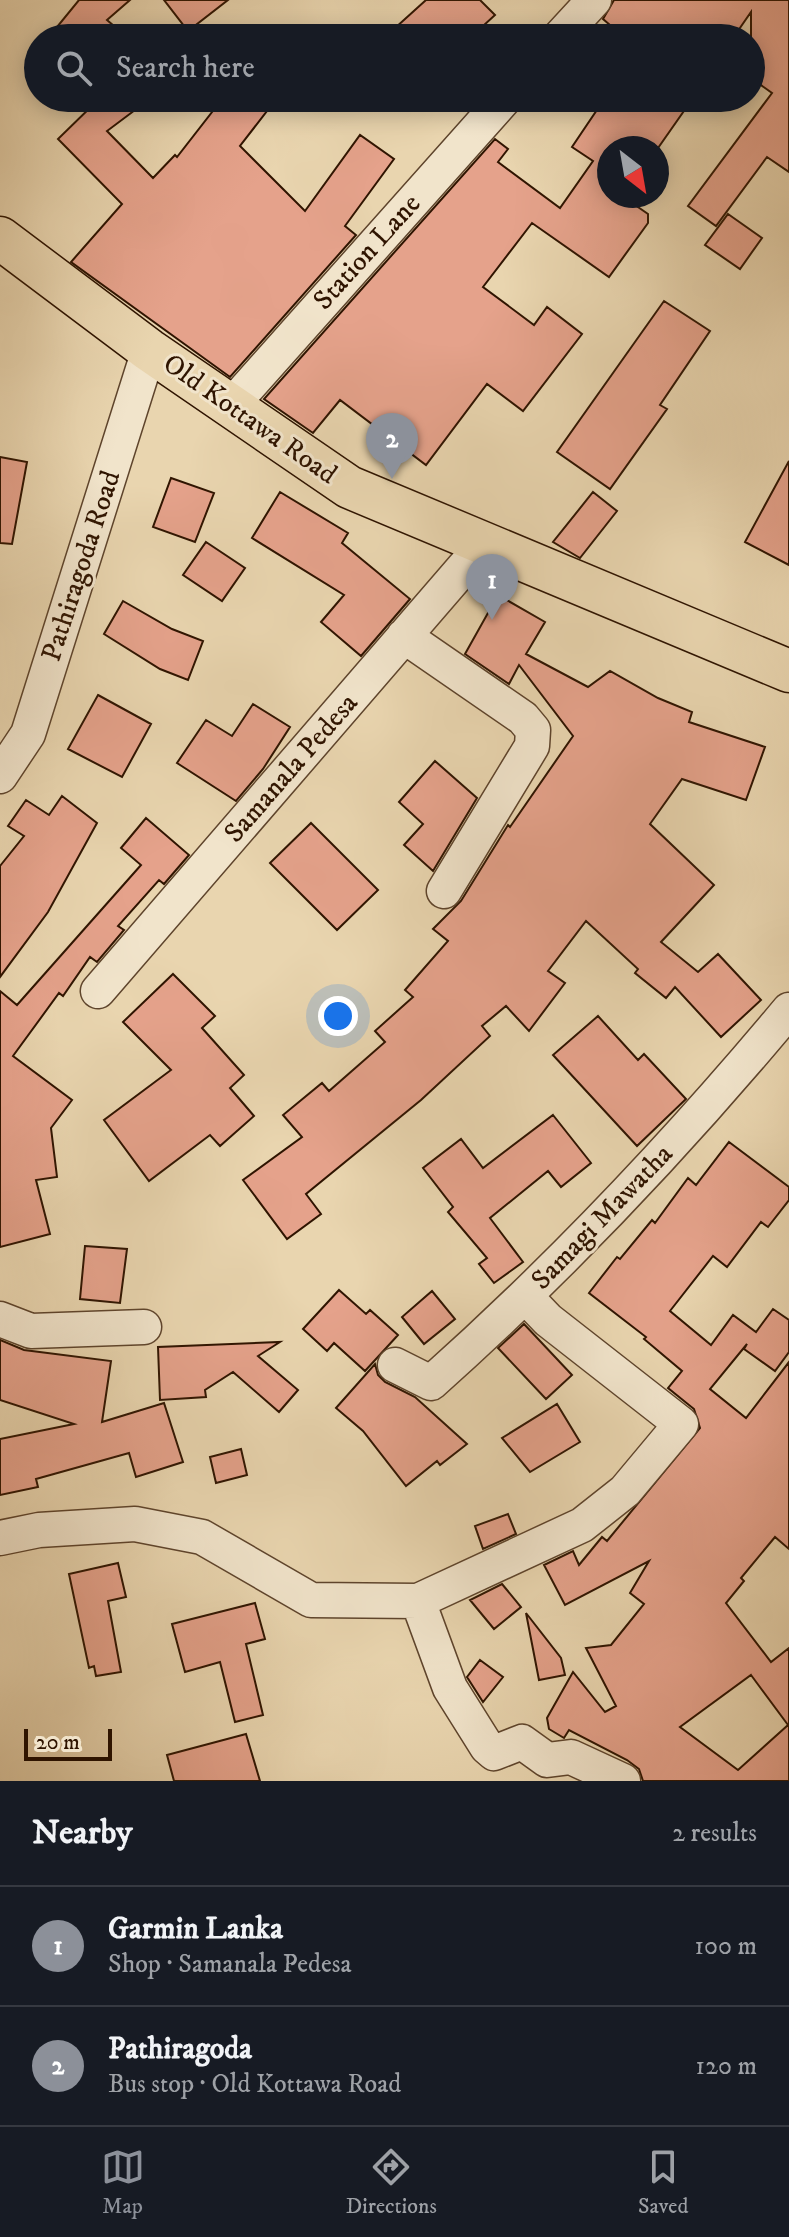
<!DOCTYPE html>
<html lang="en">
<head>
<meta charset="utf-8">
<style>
  :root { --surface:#171b24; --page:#242831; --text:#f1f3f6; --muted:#9ea1a6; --line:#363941; --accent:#8c9099 }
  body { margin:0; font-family:"IM FELL DW Pica",serif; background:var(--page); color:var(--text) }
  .compass { position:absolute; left:597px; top:136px; width:72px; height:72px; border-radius:50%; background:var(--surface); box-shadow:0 4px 20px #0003; rotate:149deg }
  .scale { position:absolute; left:24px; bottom:20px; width:88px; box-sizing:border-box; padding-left:8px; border:4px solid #2f1400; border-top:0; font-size:22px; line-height:28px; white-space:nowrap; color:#2f1400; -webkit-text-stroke:6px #f1e4cb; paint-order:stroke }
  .you { position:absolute; left:338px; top:1016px; width:28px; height:28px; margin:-20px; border:6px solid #fff; border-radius:50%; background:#1a73e8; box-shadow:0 0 0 12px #1a73e833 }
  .badge { display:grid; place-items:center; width:52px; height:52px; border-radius:50%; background:var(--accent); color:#fff; font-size:26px; font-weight:700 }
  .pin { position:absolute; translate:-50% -66px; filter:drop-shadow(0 2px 4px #0008) }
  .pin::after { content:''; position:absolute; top:42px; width:28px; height:24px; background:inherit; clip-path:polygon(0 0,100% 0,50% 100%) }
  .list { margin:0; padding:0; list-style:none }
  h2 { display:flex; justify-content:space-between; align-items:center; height:104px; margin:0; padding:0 32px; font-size:34px }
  h2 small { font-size:26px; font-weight:400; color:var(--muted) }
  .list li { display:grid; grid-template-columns:52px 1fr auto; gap:24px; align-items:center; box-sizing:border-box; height:120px; padding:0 32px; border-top:2px solid var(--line) }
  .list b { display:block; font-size:30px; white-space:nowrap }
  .list p { margin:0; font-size:26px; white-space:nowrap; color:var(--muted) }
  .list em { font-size:26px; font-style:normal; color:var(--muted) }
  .icon { flex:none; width:44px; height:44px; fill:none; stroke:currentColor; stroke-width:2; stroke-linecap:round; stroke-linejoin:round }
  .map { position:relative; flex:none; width:789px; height:1781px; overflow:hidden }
  .search { position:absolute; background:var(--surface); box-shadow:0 4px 20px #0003; left:24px; right:24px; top:24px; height:88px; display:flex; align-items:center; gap:20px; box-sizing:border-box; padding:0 28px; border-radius:44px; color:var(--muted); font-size:30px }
  .sheet { height:344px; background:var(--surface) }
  nav { display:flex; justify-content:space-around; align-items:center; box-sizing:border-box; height:112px; border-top:2px solid var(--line); background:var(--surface); font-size:22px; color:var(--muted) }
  nav a { display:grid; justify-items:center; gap:4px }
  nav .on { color:var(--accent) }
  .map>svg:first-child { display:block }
  .building { fill:#e5a28b; stroke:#2f1400; stroke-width:2; fill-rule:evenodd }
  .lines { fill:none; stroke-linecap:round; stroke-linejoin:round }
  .minor-casing { stroke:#5e442c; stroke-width:37 }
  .major-casing { stroke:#2f1400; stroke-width:45 }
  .minor { stroke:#f1e4cb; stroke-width:34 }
  .major { stroke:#e9d5af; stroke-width:42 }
  .labels { text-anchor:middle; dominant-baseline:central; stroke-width:6; stroke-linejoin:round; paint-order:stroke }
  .street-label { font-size:28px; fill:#2f1400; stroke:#f1e4cb }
</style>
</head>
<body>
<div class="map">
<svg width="789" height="1781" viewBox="0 0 789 1781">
  <rect width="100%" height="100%" fill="#e9d5af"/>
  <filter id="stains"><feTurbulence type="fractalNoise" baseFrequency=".0025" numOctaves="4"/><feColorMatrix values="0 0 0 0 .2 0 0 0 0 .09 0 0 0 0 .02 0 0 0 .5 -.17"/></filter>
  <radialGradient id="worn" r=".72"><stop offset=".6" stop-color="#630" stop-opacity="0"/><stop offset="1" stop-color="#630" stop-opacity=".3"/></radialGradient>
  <!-- building -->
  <path class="building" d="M 79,0 L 130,0 L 107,20 L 128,38 L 48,38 Z
    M 164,0 L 228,0 L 188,31 Z
    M 426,0 L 480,0 L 495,15 L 470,38 L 384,38 Z
    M 614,0 L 789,0 L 789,172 L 767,157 L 716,226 L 688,206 L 772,93 L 751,78 L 751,12 L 733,38 L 625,38 L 603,19 Z
    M 100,98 L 151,98 L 107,131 L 153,178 L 175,155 L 177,157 L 223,98 L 277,98 L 240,146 L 305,211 L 360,135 L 394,159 L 345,226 L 356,235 L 230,377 L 71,262 L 122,204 L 58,139 Z
    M 605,98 L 693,98 L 658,148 L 609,148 L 609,196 L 622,196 L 648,214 L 648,223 L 609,277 L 532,223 L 483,287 L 534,325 L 547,307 L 582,334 L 523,411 L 487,384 L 426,465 L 340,400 L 313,433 L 264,399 L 495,139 L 508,149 L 498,162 L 560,208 L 593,161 L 572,147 Z
    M 728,214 L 762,238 L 740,269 L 705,245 Z
    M 664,301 L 710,331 L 660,405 L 667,409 L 610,489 L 557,452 Z
    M 0,457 L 27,462 L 12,544 L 0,543 Z
    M 789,461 L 789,565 L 745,542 Z
    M 171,478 L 214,493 L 195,542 L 153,527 Z
    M 280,492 L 348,533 L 342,543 L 410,599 L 361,656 L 321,622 L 344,595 L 252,538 Z
    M 593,492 L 617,511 L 580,558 L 553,542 Z
    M 206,542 L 245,568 L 222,601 L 183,575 Z
    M 498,595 L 545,622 L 526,654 L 588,687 L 610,671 L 658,698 L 692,712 L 689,722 L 765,747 L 746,800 L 682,779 L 650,824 L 714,885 L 661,942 L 698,972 L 718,954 L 761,1000 L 721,1037 L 675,987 L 666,998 L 635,973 L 638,969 L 586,921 L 548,971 L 565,983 L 529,1031 L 506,1006 L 482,1026 L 490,1036 L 421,1100 L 306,1194 L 321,1214 L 287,1239 L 243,1180 L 302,1137 L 283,1115 L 322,1083 L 329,1091 L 385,1042 L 375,1031 L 413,997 L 405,990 L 448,941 L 433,929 L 461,901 L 508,825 L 510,827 L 573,736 L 519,665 L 509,684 L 465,654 Z
    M 123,601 L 172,629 L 203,641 L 188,680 L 160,669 L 104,634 Z
    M 98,695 L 151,724 L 122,777 L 68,749 Z
    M 253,704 L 290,727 L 263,769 L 236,801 L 177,763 L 206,720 L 232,736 Z
    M 435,761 L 477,798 L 433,871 L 404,845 L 423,824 L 399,802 Z
    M 62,796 L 97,823 L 48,912 L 0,977 L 0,866 L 24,836 L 8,826 L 26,800 L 49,815 Z
    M 146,818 L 189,855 L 164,884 L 159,880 L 118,926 L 124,930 L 97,962 L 90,957 L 63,996 L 59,993 L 13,1056 L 72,1100 L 51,1128 L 57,1177 L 36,1180 L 50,1234 L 0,1247 L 0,991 L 17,1005 L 141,865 L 121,848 Z
    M 311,823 L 378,890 L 337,930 L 270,863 Z
    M 173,974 L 215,1016 L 202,1028 L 244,1075 L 230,1088 L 254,1116 L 220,1146 L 210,1135 L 149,1181 L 104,1120 L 171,1070 L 123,1022 Z
    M 598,1016 L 638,1060 L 644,1054 L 686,1099 L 637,1146 L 553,1055 Z
    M 553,1115 L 591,1163 L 561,1187 L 548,1171 L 490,1218 L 523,1262 L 494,1283 L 479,1264 L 487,1258 L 448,1212 L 453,1207 L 423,1168 L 461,1139 L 483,1168 Z
    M 729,1142 L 789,1187 L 789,1200 L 768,1227 L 761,1222 L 727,1267 L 713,1256 L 670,1311 L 711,1345 L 733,1315 L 756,1332 L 773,1309 L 789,1320 L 789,1352 L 775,1371 L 744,1349 L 747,1344 L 710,1389 L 746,1418 L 789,1362 L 789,1549 L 775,1537 L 741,1578 L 744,1581 L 726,1603 L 771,1662 L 789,1648 L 789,1781 L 643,1781 L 639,1769 L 627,1760 L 569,1730 L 564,1738 L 549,1729 L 547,1718 L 573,1672 L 605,1712 L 616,1706 L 586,1648 L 611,1645 L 644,1604 L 630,1593 L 649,1561 L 565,1605 L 544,1565 L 573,1551 L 579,1565 L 602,1537 L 607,1541 L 700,1428 L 694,1409 L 668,1388 L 682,1371 L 644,1339 L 646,1337 L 589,1293 L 617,1257 L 620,1259 L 652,1220 L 655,1223 L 688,1178 L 696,1185 ZM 751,1675 L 788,1725 L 738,1770 L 680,1727 Z
    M 85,1246 L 127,1249 L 120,1303 L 80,1299 Z
    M 339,1290 L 366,1314 L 370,1310 L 398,1335 L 365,1371 L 334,1343 L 327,1351 L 303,1329 Z
    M 432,1291 L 455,1319 L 424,1344 L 402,1317 Z
    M 524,1324 L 572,1375 L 546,1399 L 498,1348 Z
    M 0,1340 L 24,1350 L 111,1361 L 102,1422 L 164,1403 L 183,1462 L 136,1477 L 129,1453 L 36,1479 L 38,1487 L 0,1495 L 0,1439 L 74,1424 L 0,1400 Z
    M 280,1342 L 258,1356 L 298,1390 L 279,1412 L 233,1372 L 205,1390 L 206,1397 L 160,1400 L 158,1347 Z
    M 375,1364 L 378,1375 L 385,1382 L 415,1397 L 467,1444 L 440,1465 L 437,1461 L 406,1486 L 363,1431 L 336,1408 Z
    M 557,1404 L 580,1442 L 530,1472 L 502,1438 Z
    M 241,1449 L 247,1475 L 216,1483 L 210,1457 Z
    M 508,1514 L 516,1534 L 483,1549 L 475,1526 Z
    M 118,1563 L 126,1597 L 108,1601 L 121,1672 L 96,1676 L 94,1666 L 89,1668 L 69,1574 Z
    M 502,1584 L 521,1607 L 494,1629 L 470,1600 Z
    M 255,1603 L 265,1639 L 246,1644 L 263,1715 L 235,1722 L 220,1662 L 185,1672 L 172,1624 Z
    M 526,1613 L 561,1658 L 565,1675 L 539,1680 Z
    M 480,1660 L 503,1677 L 483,1702 L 467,1677 Z
    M 246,1734 L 260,1781 L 174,1781 L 167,1755 Z"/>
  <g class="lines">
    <!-- minor casing -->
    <g class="minor-casing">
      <path id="minor" d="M 559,38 L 594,0
        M 230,407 L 505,98
        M 404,636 L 523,718 L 533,730 L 532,746 L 444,891
        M 0,776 L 28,734 L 149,350
        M 98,991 L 484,544
        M 0,1319 L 31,1331 L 144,1327
        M 395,1365 L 431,1383 C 560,1268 678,1143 789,1010
        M 0,1538 L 39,1530 L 135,1524 L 202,1537 L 311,1600 L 418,1601 L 582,1525 L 625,1491 L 681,1424 L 548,1320 L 526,1297
        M 418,1601 L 450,1688 L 487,1747 L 494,1753 L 522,1742 L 547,1760 L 571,1757 L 623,1781"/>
    </g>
    <!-- major casing -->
    <g class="major-casing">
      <path id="major" d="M 0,238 L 149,350 L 349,487 L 789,671"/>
    </g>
    <!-- minor -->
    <use href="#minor" class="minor"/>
    <!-- major -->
    <use href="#major" class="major"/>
  </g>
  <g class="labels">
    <!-- street labels -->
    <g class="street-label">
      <text transform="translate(367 252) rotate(-48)">Station Lane</text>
      <text transform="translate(250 419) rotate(35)">Old Kottawa Road</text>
      <text transform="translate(81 566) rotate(-72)">Pathiragoda Road</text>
      <text transform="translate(291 768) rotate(-49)">Samanala Pedesa</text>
      <text transform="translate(602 1217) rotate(-46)">Samagi Mawatha</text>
    </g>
  </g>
  <rect width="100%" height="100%" filter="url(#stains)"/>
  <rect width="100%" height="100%" fill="url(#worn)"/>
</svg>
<svg class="compass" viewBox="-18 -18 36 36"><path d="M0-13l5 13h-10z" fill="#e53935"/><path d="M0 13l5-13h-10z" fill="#9ea1a6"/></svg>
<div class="scale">20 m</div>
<div class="you"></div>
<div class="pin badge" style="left:492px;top:620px">1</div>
<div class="pin badge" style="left:392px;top:479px">2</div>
<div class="search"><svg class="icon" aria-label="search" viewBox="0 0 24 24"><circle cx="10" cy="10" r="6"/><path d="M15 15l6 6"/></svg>Search here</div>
</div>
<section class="sheet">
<h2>Nearby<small>2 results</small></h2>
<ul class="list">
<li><span class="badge">1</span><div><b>Garmin Lanka</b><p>Shop · Samanala Pedesa</p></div><em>100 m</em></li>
<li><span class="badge">2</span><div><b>Pathiragoda</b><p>Bus stop · Old Kottawa Road</p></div><em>120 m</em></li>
</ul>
</section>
<nav>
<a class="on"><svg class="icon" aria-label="map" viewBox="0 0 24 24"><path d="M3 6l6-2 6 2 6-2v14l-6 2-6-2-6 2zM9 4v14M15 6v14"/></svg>Map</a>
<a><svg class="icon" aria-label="directions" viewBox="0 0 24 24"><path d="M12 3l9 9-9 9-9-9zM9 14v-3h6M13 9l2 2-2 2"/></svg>Directions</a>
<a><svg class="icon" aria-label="saved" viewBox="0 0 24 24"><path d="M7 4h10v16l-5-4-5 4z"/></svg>Saved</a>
</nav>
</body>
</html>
